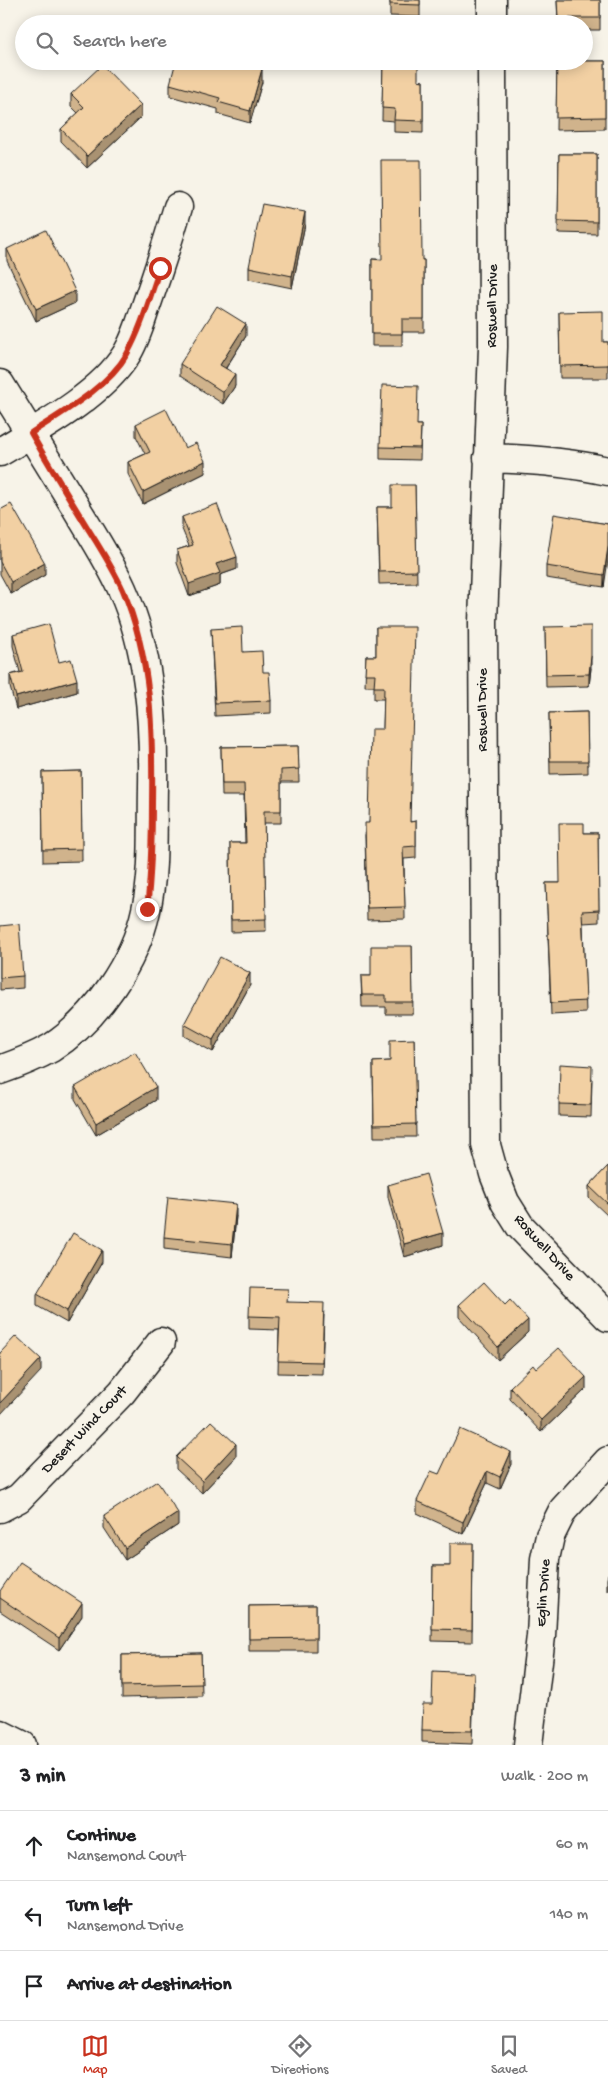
<!DOCTYPE html>
<html lang="en">
<head>
<meta charset="utf-8">
<style>
  :root { --surface:#fff; --page:#f6f6f6; --text:#202124; --muted:#757577; --line:#e0e0e0; --accent:#c8321e }
  body { margin:0; font-family:"Gochi Hand",sans-serif; background:var(--page); color:var(--text) }
  .stop { position:absolute; width:15px; height:15px; margin:-11px; border:4px solid #c8321e; border-radius:50%; background:#fff }
  .stop.end { background:#c8321e; border-color:#fff; box-shadow:0 1px 5px #0008 }
  .list { margin:0; padding:0; list-style:none }
  h2 { display:flex; justify-content:space-between; align-items:center; height:65px; margin:0; padding:0 20px; font-size:21px }
  h2 small { font-size:16px; font-weight:400; color:var(--muted) }
  .list li { display:grid; grid-template-columns:32px 1fr auto; gap:15px; align-items:center; box-sizing:border-box; height:70px; padding:0 20px; border-top:1px solid var(--line) }
  .list b { display:block; font-size:19px; white-space:nowrap }
  .list p { margin:0; font-size:16px; white-space:nowrap; color:var(--muted) }
  .list em { font-size:16px; font-style:normal; color:var(--muted) }
  .icon { flex:none; width:28px; height:28px; fill:none; stroke:currentColor; stroke-width:2; stroke-linecap:round; stroke-linejoin:round }
  .map { position:relative; flex:none; width:608px; height:1745px; overflow:hidden }
  .search { position:absolute; background:var(--surface); box-shadow:0 2px 12px #0003; left:15px; right:15px; top:15px; height:55px; display:flex; align-items:center; gap:12px; box-sizing:border-box; padding:0 18px; border-radius:28px; color:var(--muted); font-size:19px }
  .sheet { height:275px; background:var(--surface) }
  nav { display:flex; justify-content:space-around; align-items:center; box-sizing:border-box; height:70px; border-top:1px solid var(--line); background:var(--surface); font-size:14px; color:var(--muted) }
  nav a { display:grid; justify-items:center; gap:2px }
  nav .on { color:var(--accent) }
  .map>svg:first-child { display:block }
  .lines { fill:none; stroke-linecap:round; stroke-linejoin:round }
  .minor-casing { stroke:#1c1c1c; stroke-width:31 }
  .minor { stroke:#f7f3e8; stroke-width:28 }
  .wall { fill:#d0b38c; stroke:#1c1c1c }
  .shaded-wall { fill:#a99272; stroke:#1c1c1c }
  .building { fill:#f2d0a3; stroke:#1c1c1c }
  .route { stroke:#c8321e; stroke-width:6 }
  .labels { text-anchor:middle; dominant-baseline:central; stroke-width:4; stroke-linejoin:round; paint-order:stroke }
  .street-label { font-size:15px; fill:#1c1c1c; stroke:#f7f3e8 }
</style>
</head>
<body>
<div class="map">
<svg width="608" height="1745" viewBox="0 0 608 1745">
  <rect width="100%" height="100%" fill="#f7f3e8"/>
  <filter id="ink" filterUnits="userSpaceOnUse"><feTurbulence type="fractalNoise" baseFrequency=".02" numOctaves="2"/><feDisplacementMap in="SourceGraphic" scale="10" xChannelSelector="R" yChannelSelector="G"/><feConvolveMatrix kernelMatrix="1 2 1 2 8 2 1 2 1" color-interpolation-filters="sRGB"/></filter>
  <g filter="url(#ink)">
    <g class="lines">
      <!-- minor casing -->
      <g class="minor-casing">
        <path id="minor" d="M 492,0 L 492,24
          M 492,61 L 493,347 L 483,622 L 486,1145 L 494,1174 L 505,1202 L 520,1226 L 608,1317
          M 0,384 C 25,424 50,465 75,506 C 91,533 109,560 122,589 C 150,651 154,720 153,787 C 152,828 155,871 146,910 C 135,962 96,1019 51,1048 C 35,1057 17,1064 0,1070
          M 0,452 C 40,428 101,395 126,355 C 135,341 140,324 145,309 C 157,275 168,241 178,207
          M 488,458 C 529,459 568,462 608,471
          M 0,1508 L 19,1498 L 122,1392 L 161,1342
          M 0,1734 L 22,1745
          M 528,1745 L 541,1636 L 545,1559 L 550,1536 L 563,1510 L 608,1461"/>
      </g>
      <!-- minor -->
      <use href="#minor" class="minor"/>
    </g>
    <!-- wall -->
    <path class="wall" d="M 390,0 L 420,0 L 420,17 L 390,16 Z
      M 557,0 L 600,0 L 600,30 L 584,30 L 584,24 L 558,24 Z
      M 383,61 L 418,80 L 423,81 L 423,133 L 394,132 L 394,121 L 382,120 Z
      M 557,61 L 605,61 L 605,129 L 556,130 Z
      M 262,82 L 250,123 L 218,114 L 218,109 L 170,96 L 170,84 Z
      M 71,94 L 141,117 L 87,168 L 61,141 L 61,129 L 78,113 L 71,106 Z
      M 559,154 L 597,154 L 597,234 L 558,233 Z
      M 305,224 L 292,288 L 249,279 L 249,267 Z
      M 7,249 L 75,303 L 36,321 L 7,261 Z
      M 372,259 L 424,260 L 424,332 L 402,332 L 402,346 L 372,346 Z
      M 559,312 L 603,342 L 608,342 L 608,378 L 560,378 Z
      M 246,336 L 226,368 L 235,386 L 223,404 L 180,376 L 180,364 Z
      M 136,424 L 185,448 L 205,473 L 143,504 L 128,474 L 128,462 L 145,454 L 136,436 Z
      M 417,425 L 421,425 L 420,460 L 380,459 L 380,447 Z
      M 415,485 L 417,583 L 379,584 L 377,507 L 392,507 Z
      M 0,510 L 45,575 L 11,594 L 0,574 Z
      M 182,517 L 237,569 L 220,575 L 220,585 L 189,596 L 177,563 L 177,550 L 189,546 L 182,529 Z
      M 583,520 L 608,524 L 604,587 L 546,578 L 546,566 Z
      M 376,627 L 410,822 L 416,821 L 416,858 L 404,859 L 405,919 L 367,920 L 365,835 L 369,823 L 383,729 L 384,699 L 374,699 L 374,686 L 365,686 L 366,656 L 376,656 Z
      M 545,627 L 591,668 L 589,686 L 546,687 Z
      M 211,629 L 243,652 L 263,672 L 271,701 L 271,713 L 215,716 Z
      M 13,634 L 59,662 L 77,692 L 16,709 L 10,687 L 10,675 L 20,672 L 13,646 Z
      M 587,712 L 588,773 L 550,774 L 549,713 Z
      M 298,746 L 299,782 L 281,782 L 281,823 L 264,823 L 266,931 L 231,932 L 230,843 L 245,843 L 244,796 L 222,796 L 221,747 Z
      M 81,771 L 82,861 L 43,862 L 42,772 Z
      M 584,833 L 598,833 L 599,922 L 583,923 L 586,1013 L 551,1015 L 546,883 L 560,883 Z
      M 0,926 L 23,976 L 23,988 L 0,990 Z
      M 412,946 L 413,1014 L 386,1014 L 386,1007 L 362,1007 L 361,976 L 371,976 Z
      M 250,985 L 213,1052 L 184,1036 L 184,1024 Z
      M 414,1039 L 416,1137 L 374,1137 L 373,1062 L 390,1061 Z
      M 592,1078 L 591,1117 L 559,1116 L 559,1104 Z
      M 75,1087 L 156,1100 L 96,1135 L 75,1099 Z
      M 608,1166 L 608,1216 L 589,1198 L 589,1186 Z
      M 388,1185 L 443,1245 L 404,1257 L 388,1197 Z
      M 236,1216 L 232,1257 L 164,1249 L 164,1237 Z
      M 102,1262 L 67,1323 L 37,1306 L 37,1294 Z
      M 288,1302 L 324,1315 L 322,1374 L 278,1373 L 279,1330 L 249,1329 L 249,1316 Z
      M 459,1305 L 528,1332 L 498,1360 L 459,1317 Z
      M 536,1369 L 586,1389 L 541,1432 L 510,1399 L 510,1387 Z
      M 176,1457 L 236,1457 L 202,1493 L 176,1469 Z
      M 511,1464 L 500,1489 L 487,1483 L 463,1534 L 417,1513 L 417,1501 L 439,1474 Z
      M 104,1516 L 178,1525 L 125,1560 L 104,1528 Z
      M 473,1543 L 472,1642 L 432,1641 L 433,1566 L 450,1566 Z
      M 608,1574 L 608,1591 L 607,1591 L 607,1579 Z
      M 0,1591 L 82,1616 L 59,1650 L 0,1611 Z
      M 316,1605 L 316,1651 L 249,1651 L 249,1606 Z
      M 201,1653 L 202,1696 L 122,1698 L 122,1655 Z
      M 474,1685 L 472,1744 L 422,1742 L 422,1730 L 432,1704 Z"/>
    <!-- shaded-wall -->
    <path class="shaded-wall" d="M 262,69 L 262,82 L 250,123 L 250,111 Z
      M 141,105 L 141,117 L 87,168 L 87,156 Z
      M 305,212 L 305,224 L 292,288 L 292,276 Z
      M 75,291 L 75,303 L 36,321 L 36,309 Z
      M 246,324 L 246,336 L 220,377 L 220,365 Z
      M 235,374 L 235,386 L 223,404 L 223,392 Z
      M 205,461 L 205,473 L 143,504 L 143,492 Z
      M 608,547 L 608,560 L 604,587 L 604,575 Z
      M 237,557 L 237,569 L 220,575 L 220,585 L 189,596 L 189,584 L 216,564 Z
      M 45,563 L 45,575 L 11,594 L 11,582 Z
      M 591,656 L 591,668 L 589,686 L 589,674 Z
      M 77,680 L 77,692 L 16,709 L 16,697 Z
      M 250,973 L 250,985 L 213,1052 L 213,1040 Z
      M 156,1087 L 156,1100 L 96,1135 L 96,1123 Z
      M 236,1204 L 236,1216 L 232,1257 L 232,1244 Z
      M 443,1233 L 443,1245 L 404,1257 L 404,1244 Z
      M 102,1250 L 102,1262 L 67,1323 L 67,1311 Z
      M 528,1320 L 528,1332 L 498,1360 L 498,1347 Z
      M 41,1359 L 41,1371 L 0,1415 L 0,1403 Z
      M 586,1377 L 586,1389 L 541,1432 L 541,1420 Z
      M 236,1444 L 236,1457 L 202,1493 L 202,1481 Z
      M 511,1452 L 511,1464 L 500,1489 L 500,1477 Z
      M 487,1471 L 487,1483 L 463,1534 L 463,1522 Z
      M 178,1513 L 178,1525 L 125,1560 L 125,1548 Z
      M 82,1603 L 82,1616 L 59,1650 L 59,1638 Z"/>
    <!-- building -->
    <path class="building" d="M 390,0 L 420,0 L 420,5 L 390,4 Z
      M 557,0 L 600,0 L 600,18 L 558,18 Z
      M 176,61 L 233,61 L 262,69 L 250,111 L 218,102 L 220,98 L 170,84 Z
      M 383,61 L 418,61 L 418,80 L 423,81 L 423,121 L 394,120 L 395,109 L 382,108 Z
      M 557,61 L 605,61 L 605,117 L 556,118 Z
      M 102,65 L 141,105 L 87,156 L 61,129 L 84,107 L 71,94 Z
      M 559,154 L 597,154 L 597,222 L 558,221 Z
      M 381,160 L 421,160 L 422,260 L 424,260 L 424,319 L 402,319 L 402,334 L 372,334 L 372,259 L 382,260 Z
      M 262,204 L 305,212 L 292,276 L 249,267 Z
      M 46,230 L 75,291 L 36,309 L 7,249 Z
      M 217,306 L 246,324 L 220,365 L 235,374 L 223,392 L 180,364 Z
      M 603,311 L 603,342 L 608,342 L 608,365 L 560,366 L 559,312 Z
      M 382,385 L 418,386 L 417,425 L 421,425 L 420,448 L 380,447 Z
      M 166,409 L 185,448 L 196,443 L 205,461 L 143,492 L 128,462 L 150,452 L 136,424 Z
      M 392,485 L 415,485 L 417,571 L 379,572 L 377,507 L 392,507 Z
      M 11,504 L 45,563 L 11,582 L 0,562 L 0,510 Z
      M 217,504 L 237,557 L 216,564 L 220,573 L 189,584 L 177,550 L 193,545 L 182,517 Z
      M 554,514 L 583,519 L 583,520 L 608,524 L 608,547 L 604,575 L 546,566 Z
      M 49,624 L 59,662 L 71,659 L 77,680 L 16,697 L 10,675 L 23,672 L 13,634 Z
      M 591,626 L 591,656 L 589,674 L 546,675 L 545,627 Z
      M 242,627 L 243,652 L 262,651 L 263,672 L 269,672 L 271,701 L 215,703 L 211,629 Z
      M 376,627 L 415,627 L 410,822 L 416,821 L 416,846 L 403,847 L 405,907 L 367,908 L 365,823 L 369,823 L 371,729 L 383,729 L 384,687 L 374,687 L 375,674 L 365,674 L 366,656 L 376,656 Z
      M 587,712 L 588,761 L 550,761 L 549,713 Z
      M 298,746 L 299,769 L 281,770 L 281,811 L 264,811 L 266,919 L 231,920 L 230,843 L 246,843 L 244,784 L 222,784 L 221,747 Z
      M 81,771 L 82,849 L 43,850 L 42,772 Z
      M 559,823 L 584,823 L 584,833 L 598,833 L 599,910 L 582,911 L 586,1001 L 551,1003 L 546,883 L 560,883 Z
      M 19,924 L 23,976 L 0,978 L 0,926 Z
      M 371,946 L 412,946 L 413,1002 L 386,1002 L 386,995 L 362,995 L 361,976 L 371,976 Z
      M 220,957 L 250,973 L 213,1040 L 184,1024 Z
      M 414,1039 L 416,1124 L 374,1125 L 373,1062 L 390,1061 L 390,1040 Z
      M 135,1052 L 156,1087 L 96,1123 L 75,1087 Z
      M 560,1064 L 592,1066 L 591,1105 L 559,1104 Z
      M 608,1166 L 608,1204 L 589,1186 Z
      M 426,1174 L 443,1233 L 404,1244 L 388,1185 Z
      M 168,1197 L 236,1204 L 232,1244 L 164,1237 Z
      M 73,1233 L 102,1250 L 67,1311 L 37,1294 Z
      M 484,1282 L 505,1305 L 510,1300 L 528,1320 L 498,1347 L 459,1305 Z
      M 250,1288 L 288,1289 L 287,1302 L 324,1303 L 322,1362 L 278,1361 L 280,1317 L 249,1316 Z
      M 16,1336 L 41,1359 L 0,1403 L 0,1353 Z
      M 559,1348 L 586,1377 L 541,1420 L 510,1387 L 533,1365 L 536,1369 Z
      M 211,1421 L 236,1444 L 202,1481 L 176,1457 Z
      M 460,1429 L 511,1452 L 500,1477 L 487,1471 L 463,1522 L 417,1501 L 431,1471 L 439,1474 Z
      M 157,1481 L 178,1513 L 125,1548 L 104,1516 Z
      M 450,1543 L 473,1543 L 472,1630 L 432,1629 L 433,1566 L 450,1566 Z
      M 20,1562 L 82,1603 L 59,1638 L 0,1598 L 0,1591 Z
      M 316,1605 L 316,1638 L 249,1639 L 249,1606 Z
      M 201,1653 L 202,1684 L 122,1686 L 122,1655 Z
      M 433,1671 L 474,1673 L 472,1731 L 422,1730 L 423,1704 L 432,1704 Z"/>
  </g>
  <g class="lines" filter="url(#ink)">
    <!-- route -->
    <path class="route" d="M 147,909 C 151,874 152,839 152,803 C 153,729 152,660 123,590 C 113,568 100,548 87,527 C 68,496 49,465 31,433 C 63,412 108,387 127,354 C 142,327 150,296 160,268"/>
  </g>
  <g class="labels">
    <!-- street labels -->
    <g class="street-label">
      <text transform="translate(493 306) rotate(-89)">Roswell Drive</text>
      <text transform="translate(483 710) rotate(-90)">Roswell Drive</text>
      <text transform="translate(544 1248) rotate(48)">Roswell Drive</text>
      <text transform="translate(85 1430) rotate(-46)">Desert Wind Court</text>
      <text transform="translate(544 1593) rotate(-86)">Eglin Drive</text>
    </g>
  </g>
</svg>
<div class="stop" style="left:160px;top:268px"></div>
<div class="stop end" style="left:147px;top:909px"></div>
<div class="search"><svg class="icon" aria-label="search" viewBox="0 0 24 24"><circle cx="10" cy="10" r="6"/><path d="M15 15l6 6"/></svg>Search here</div>
</div>
<section class="sheet">
<h2>3 min<small>Walk · 200 m</small></h2>
<ul class="list">
<li><svg class="icon" aria-label="ahead" viewBox="0 0 24 24"><path d="M12 20V5M6 11l6-6 6 6"/></svg><div><b>Continue</b><p>Nansemond Court</p></div><em>60 m</em></li>
<li><svg class="icon" aria-label="left" viewBox="0 0 24 24"><path d="M17 20v-9H6M10 6l-5 5 5 5"/></svg><div><b>Turn left</b><p>Nansemond Drive</p></div><em>140 m</em></li>
<li><svg class="icon" aria-label="arrive" viewBox="0 0 24 24"><path d="M6 21V4h12l-3 4 3 4H6"/></svg><div><b>Arrive at destination</b></div></li>
</ul>
</section>
<nav>
<a class="on"><svg class="icon" aria-label="map" viewBox="0 0 24 24"><path d="M3 6l6-2 6 2 6-2v14l-6 2-6-2-6 2zM9 4v14M15 6v14"/></svg>Map</a>
<a><svg class="icon" aria-label="directions" viewBox="0 0 24 24"><path d="M12 3l9 9-9 9-9-9zM9 14v-3h6M13 9l2 2-2 2"/></svg>Directions</a>
<a><svg class="icon" aria-label="saved" viewBox="0 0 24 24"><path d="M7 4h10v16l-5-4-5 4z"/></svg>Saved</a>
</nav>
</body>
</html>
